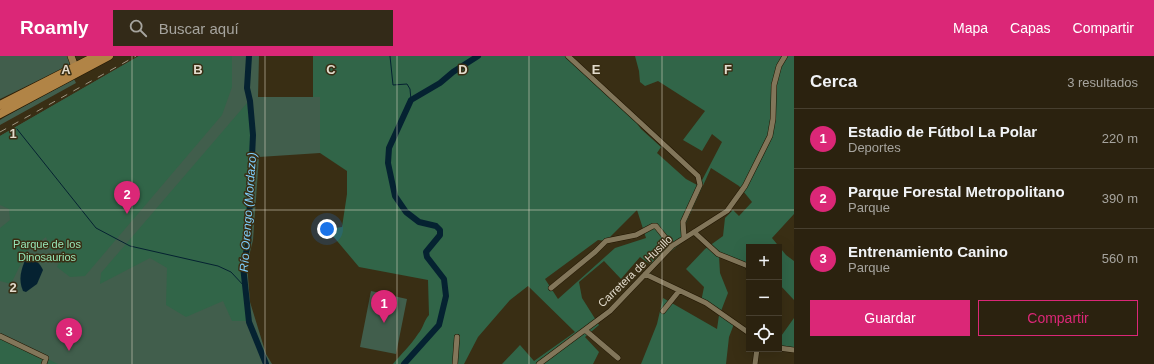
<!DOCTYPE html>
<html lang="es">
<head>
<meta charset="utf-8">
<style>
  :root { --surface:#2b220f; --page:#332a18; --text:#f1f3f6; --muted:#a6a49e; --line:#473f2f; --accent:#db2777 }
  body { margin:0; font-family:Helvetica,sans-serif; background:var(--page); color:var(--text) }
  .controls { position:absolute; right:12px; bottom:12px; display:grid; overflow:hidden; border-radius:0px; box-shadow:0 4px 16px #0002 }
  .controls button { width:36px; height:36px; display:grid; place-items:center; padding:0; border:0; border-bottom:1px solid var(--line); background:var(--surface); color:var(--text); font:20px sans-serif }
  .you { position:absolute; left:327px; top:173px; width:14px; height:14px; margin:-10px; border:3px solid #fff; border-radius:50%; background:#1a73e8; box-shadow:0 0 0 6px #1a73e833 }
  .badge { display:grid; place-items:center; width:26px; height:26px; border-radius:50%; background:var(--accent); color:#fff; font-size:13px; font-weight:700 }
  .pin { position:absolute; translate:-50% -33px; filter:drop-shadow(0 1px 2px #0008) }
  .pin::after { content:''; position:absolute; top:21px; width:14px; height:12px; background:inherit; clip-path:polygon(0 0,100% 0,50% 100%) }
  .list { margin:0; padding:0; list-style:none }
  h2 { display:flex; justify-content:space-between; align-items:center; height:52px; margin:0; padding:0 16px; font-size:17px }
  h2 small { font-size:13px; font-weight:400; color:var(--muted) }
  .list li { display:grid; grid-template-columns:26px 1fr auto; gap:12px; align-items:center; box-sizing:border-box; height:60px; padding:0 16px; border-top:1px solid var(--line) }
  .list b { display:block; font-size:15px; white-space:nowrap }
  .list p { margin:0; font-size:13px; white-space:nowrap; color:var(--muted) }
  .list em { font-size:13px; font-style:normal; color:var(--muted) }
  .actions { display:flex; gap:8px; padding:12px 16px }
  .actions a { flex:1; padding:9px 0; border:1px solid var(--accent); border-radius:0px; text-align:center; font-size:14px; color:var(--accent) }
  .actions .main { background:var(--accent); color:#fff }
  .icon { flex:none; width:22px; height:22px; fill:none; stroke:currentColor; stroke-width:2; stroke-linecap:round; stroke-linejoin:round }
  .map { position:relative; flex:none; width:794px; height:308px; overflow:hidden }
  header { display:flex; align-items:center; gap:24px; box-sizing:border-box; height:56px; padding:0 20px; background:var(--accent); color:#fff }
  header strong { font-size:19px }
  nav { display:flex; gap:22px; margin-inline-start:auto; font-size:14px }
  .search { width:280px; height:36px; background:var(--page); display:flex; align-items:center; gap:10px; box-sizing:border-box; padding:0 14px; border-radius:0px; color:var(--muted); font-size:15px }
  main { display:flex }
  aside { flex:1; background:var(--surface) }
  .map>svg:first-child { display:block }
  .green { fill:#415e4c }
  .forest { fill:#316548; fill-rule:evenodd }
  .water { fill:#052231 }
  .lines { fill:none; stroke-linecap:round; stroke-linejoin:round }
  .stream { stroke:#052231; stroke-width:1 }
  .river { stroke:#052231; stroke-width:6 }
  .minor-casing { stroke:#201500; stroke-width:6 }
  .major-casing { stroke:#201500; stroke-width:8 }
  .highway-casing { stroke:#201500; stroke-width:9 }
  .minor { stroke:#82765a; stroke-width:5 }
  .major { stroke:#9e7e4e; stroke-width:7 }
  .highway { stroke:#b18446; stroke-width:8 }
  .rail { stroke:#9f9683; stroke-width:1; stroke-dasharray:7 7; stroke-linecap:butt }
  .grid { fill:none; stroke:#e1dacb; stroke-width:1; stroke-opacity:0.55 }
  .labels { text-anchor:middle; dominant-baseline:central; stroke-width:3; stroke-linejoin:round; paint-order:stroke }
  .park-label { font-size:11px; fill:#96e6b7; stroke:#392e14 }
  .street-label { font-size:11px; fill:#e1dacb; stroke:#392e14 }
  .water-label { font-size:12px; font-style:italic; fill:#7ecffe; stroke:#392e14 }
  .grid-label { font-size:13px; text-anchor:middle; font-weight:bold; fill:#e1dacb; stroke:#392e14; stroke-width:3; stroke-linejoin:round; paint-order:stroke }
</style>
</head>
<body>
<header>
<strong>Roamly</strong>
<div class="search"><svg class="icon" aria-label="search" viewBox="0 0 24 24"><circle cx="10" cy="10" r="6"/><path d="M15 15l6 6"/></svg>Buscar aquí</div>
<nav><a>Mapa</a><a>Capas</a><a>Compartir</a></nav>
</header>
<main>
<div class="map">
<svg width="794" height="308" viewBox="0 0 794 308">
  <rect width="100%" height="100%" fill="#392e14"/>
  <!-- green -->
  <path class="green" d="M 0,0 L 70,0 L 72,8 L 0,43 Z
    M 139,0 L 259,0 L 258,41 L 320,41 L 320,97 L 259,101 L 253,184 L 247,208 L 250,246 L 266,298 L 272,308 L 0,308 L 0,80 Z
    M 74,23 L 76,27 L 0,69 L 0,64 L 5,61 Z
    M 371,235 L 407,243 L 396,298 L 360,291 Z"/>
  <!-- forest -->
  <path class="forest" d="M 139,0 L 232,0 L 232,31 L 222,59 L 85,220 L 70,221 L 57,211 L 63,197 L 60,194 L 51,195 L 46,181 L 27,195 L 11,228 L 0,225 L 0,172 L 10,164 L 9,153 L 0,149 L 0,80 Z
    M 313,0 L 568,0 L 631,59 L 641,73 L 661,91 L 657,97 L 686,123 L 699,130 L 722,86 L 712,78 L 702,95 L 683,84 L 705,55 L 658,25 L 645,30 L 640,26 L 639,15 L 635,0 L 794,0 L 794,158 L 772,182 L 786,199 L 794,205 L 794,244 L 779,228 L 779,191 L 749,191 L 749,205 L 744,211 L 719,200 L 720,217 L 728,237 L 721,255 L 734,268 L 729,281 L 726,308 L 641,308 L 657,268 L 663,242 L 717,273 L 719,259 L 701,246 L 704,231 L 686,213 L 705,193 L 723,180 L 725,162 L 733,154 L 739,160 L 752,146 L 739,130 L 711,112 L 686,167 L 686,183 L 658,206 L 649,217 L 671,228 L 668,232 L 643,219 L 651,209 L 640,201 L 621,223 L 604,205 L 579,226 L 582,242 L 599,269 L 585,281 L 599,296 L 593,308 L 502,308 L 520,289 L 534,305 L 575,276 L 528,230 L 510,244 L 478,281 L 464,308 L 393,308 C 401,298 411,289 418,278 C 424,271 423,266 429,259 L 428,224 L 359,211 L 327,173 L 342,171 L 347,138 L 347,115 L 320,97 L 320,41 L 313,41 ZM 637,154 L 646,182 L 615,192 L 558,243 L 545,223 L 598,184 L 606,185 Z
    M 247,47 L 251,79 L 246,187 L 241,210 L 247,265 L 232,265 L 223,245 L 186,261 L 166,249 L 167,212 L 150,202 L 100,228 L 101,217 Z
    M 794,262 L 794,294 L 779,289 L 779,283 Z
    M 0,280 L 58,308 L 0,308 Z"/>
  <!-- water -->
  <path class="water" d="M 26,202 C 34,201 40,207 43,214 L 37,228 L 26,236 L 23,235 C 18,223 21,214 26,202 Z"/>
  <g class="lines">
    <!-- stream -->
    <path class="stream" d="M 390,0 L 393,29 L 407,28 L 410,33 L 411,44
      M 17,73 L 96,172 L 130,190 L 218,210 L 231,216 L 245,231"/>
    <!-- river -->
    <path class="river" d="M 249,0 L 247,32 L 250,45 L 253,79 L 248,188 L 243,210 L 249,266 L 266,308
      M 404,308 L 439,269 L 446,240 L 444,223 L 427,201 L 426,196 L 440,179 L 440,174 L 436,170 L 419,166 L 406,156 L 395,140 L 388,107 L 389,92 L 411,44 L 440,27 L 453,16 L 478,0"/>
    <!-- minor casing -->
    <g class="minor-casing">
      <path id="minor" d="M 568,0 L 698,120 L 700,129 L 683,166 L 684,181
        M 694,176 L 718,198 L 748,210 L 749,214
        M 645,218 L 706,247 L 749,277
        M 551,232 L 595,196 L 606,185 L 636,179 L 653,170 L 656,170 L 672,190
        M 663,255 L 679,235
        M 585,274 L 618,302
        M 0,280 L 46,302 L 44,308
        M 779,292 L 794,294
        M 455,308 L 457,281
        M 539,308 L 610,255 L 672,190 L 727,155 L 745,130 L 770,80 L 773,63 L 774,29 L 779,10 L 785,0
        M 755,308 L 757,293"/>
    </g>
    <!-- major casing -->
    <g class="major-casing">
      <path id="major" d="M 71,0 L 75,11"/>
    </g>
    <!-- highway casing -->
    <g class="highway-casing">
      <path id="highway" d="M 0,49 L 96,0
        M 0,58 L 109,0"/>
    </g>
    <!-- minor -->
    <use href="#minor" class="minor"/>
    <!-- major -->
    <use href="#major" class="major"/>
    <!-- highway -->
    <use href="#highway" class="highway"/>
    <!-- rail -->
    <path class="rail" d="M 0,76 L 136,0"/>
  </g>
  <!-- grid -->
  <path class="grid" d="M 132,0 L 132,308M 265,0 L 265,308M 397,0 L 397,308M 529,0 L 529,308M 662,0 L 662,308M 0,154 L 794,154"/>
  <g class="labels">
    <!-- park labels -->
    <g class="park-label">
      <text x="47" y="188">Parque de los<tspan x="47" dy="13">Dinosaurios</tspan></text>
    </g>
    <!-- street labels -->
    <g class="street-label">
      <text transform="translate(635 215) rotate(-44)">Carretera de Husillo</text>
    </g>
    <!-- water labels -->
    <g class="water-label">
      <text transform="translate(248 156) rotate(-86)">Río Orengo (Mordazo)</text>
    </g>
  </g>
  <g class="grid-label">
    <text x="66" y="18">A</text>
    <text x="198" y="18">B</text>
    <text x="331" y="18">C</text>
    <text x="463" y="18">D</text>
    <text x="596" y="18">E</text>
    <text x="728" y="18">F</text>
    <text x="13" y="82">1</text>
    <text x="13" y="236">2</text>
  </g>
</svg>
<div class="controls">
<button>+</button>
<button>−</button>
<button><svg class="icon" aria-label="locate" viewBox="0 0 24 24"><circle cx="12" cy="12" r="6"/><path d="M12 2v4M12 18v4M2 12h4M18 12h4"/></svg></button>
</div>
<div class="you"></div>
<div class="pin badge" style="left:384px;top:267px">1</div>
<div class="pin badge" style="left:127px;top:158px">2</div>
<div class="pin badge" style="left:69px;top:295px">3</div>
</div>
<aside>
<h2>Cerca<small>3 resultados</small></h2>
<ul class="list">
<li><span class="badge">1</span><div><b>Estadio de Fútbol La Polar</b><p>Deportes</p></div><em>220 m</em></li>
<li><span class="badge">2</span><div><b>Parque Forestal Metropolitano</b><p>Parque</p></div><em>390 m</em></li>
<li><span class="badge">3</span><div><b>Entrenamiento Canino</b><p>Parque</p></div><em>560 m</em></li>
</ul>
<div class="actions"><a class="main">Guardar</a><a>Compartir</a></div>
</aside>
</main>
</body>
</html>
